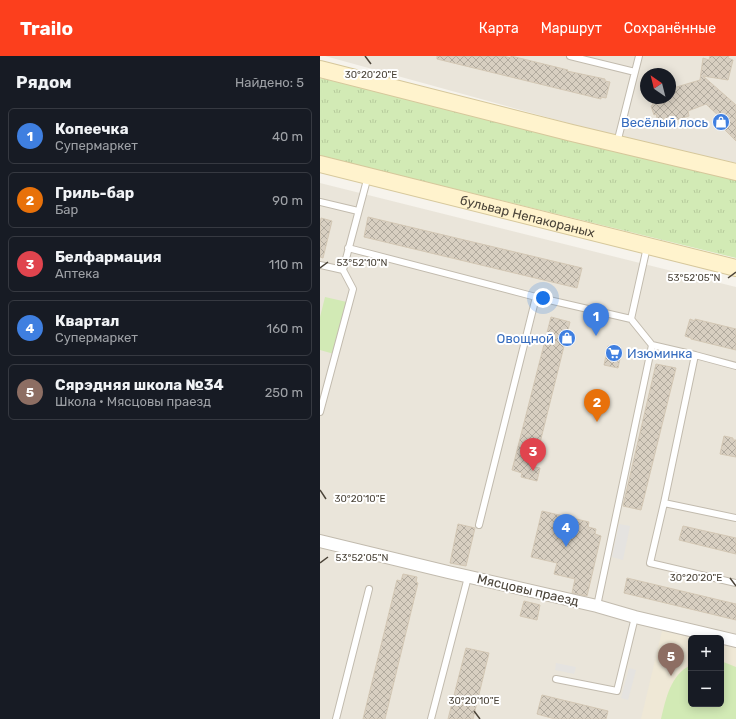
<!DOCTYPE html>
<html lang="ru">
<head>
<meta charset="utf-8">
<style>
  :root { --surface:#171b24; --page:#20242c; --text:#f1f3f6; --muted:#9ea1a6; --line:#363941; --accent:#fc3f1d }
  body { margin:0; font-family:Rubik,sans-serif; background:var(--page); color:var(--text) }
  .controls { position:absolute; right:12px; bottom:12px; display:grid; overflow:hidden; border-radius:6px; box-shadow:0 2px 10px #0003 }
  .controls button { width:36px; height:36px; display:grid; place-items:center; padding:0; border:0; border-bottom:1px solid var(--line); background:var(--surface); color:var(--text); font:20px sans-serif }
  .compass { position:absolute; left:320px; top:12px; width:36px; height:36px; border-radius:50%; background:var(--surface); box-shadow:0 2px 10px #0003; rotate:325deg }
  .you { position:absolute; left:223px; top:242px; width:14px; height:14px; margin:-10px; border:3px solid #fff; border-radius:50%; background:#1a73e8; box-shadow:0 0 0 6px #1a73e833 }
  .badge { display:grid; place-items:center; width:26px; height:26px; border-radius:50%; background:var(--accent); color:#fff; font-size:13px; font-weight:700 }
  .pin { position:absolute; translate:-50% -33px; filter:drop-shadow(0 1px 2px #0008) }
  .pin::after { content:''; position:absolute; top:21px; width:14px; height:12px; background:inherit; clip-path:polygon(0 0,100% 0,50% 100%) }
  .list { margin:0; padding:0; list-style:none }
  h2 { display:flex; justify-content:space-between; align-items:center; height:52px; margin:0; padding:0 16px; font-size:17px }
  h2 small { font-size:13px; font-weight:400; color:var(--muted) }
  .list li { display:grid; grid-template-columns:26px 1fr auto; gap:12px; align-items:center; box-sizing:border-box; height:56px; margin:0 8px 8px; padding:0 8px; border:1px solid var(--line); border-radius:6px }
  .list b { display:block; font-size:15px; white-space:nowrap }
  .list p { margin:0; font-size:13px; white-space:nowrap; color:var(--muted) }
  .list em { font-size:13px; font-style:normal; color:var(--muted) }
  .map { position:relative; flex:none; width:416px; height:663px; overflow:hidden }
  header { display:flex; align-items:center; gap:24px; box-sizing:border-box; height:56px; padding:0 20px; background:var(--accent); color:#fff }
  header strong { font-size:19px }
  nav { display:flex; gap:22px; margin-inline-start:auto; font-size:14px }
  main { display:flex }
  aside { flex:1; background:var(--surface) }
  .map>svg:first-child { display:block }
  .residential { fill:#eae5da; fill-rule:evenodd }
  .education { fill:#efe8d6 }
  .grass { fill:#d2eab5 }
  .park { fill:url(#park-tufts) }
  .parking { fill:#e5e3e0 }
  .building { fill:url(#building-cross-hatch); stroke:#d3c7b4 }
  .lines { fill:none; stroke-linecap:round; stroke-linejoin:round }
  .service-casing { stroke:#c2bbae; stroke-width:8 }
  .minor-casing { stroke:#c2bbae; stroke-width:14 }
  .secondary-casing { stroke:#d6c79b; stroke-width:18 }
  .service { stroke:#fff; stroke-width:6 }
  .minor { stroke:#fff; stroke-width:12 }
  .secondary { stroke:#fff3cd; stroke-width:16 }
  .ticks { fill:none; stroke:#4b4439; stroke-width:1.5 }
  .labels { text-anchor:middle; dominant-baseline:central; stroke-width:4; stroke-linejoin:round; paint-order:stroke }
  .shop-label { font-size:13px; fill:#366cbe; stroke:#fff; text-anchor:end }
  .street-label { font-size:13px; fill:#4b4439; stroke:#fff }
  .ticks-label { font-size:10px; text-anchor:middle; fill:#4b4439; stroke:#fff; stroke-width:4; stroke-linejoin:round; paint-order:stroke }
</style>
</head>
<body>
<header>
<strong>Trailo</strong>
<nav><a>Карта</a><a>Маршрут</a><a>Сохранённые</a></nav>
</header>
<main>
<aside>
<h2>Рядом<small>Найдено: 5</small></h2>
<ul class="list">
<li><span class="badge" style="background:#3f7fe0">1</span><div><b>Копеечка</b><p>Супермаркет</p></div><em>40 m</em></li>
<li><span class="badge" style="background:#e8710a">2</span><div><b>Гриль-бар</b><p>Бар</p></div><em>90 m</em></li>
<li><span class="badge" style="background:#e0444e">3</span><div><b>Белфармация</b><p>Аптека</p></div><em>110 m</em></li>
<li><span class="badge" style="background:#3f7fe0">4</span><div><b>Квартал</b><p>Супермаркет</p></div><em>160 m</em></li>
<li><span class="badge" style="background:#8d6e63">5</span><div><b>Сярэдняя школа №34</b><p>Школа · Мясцовы праезд</p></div><em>250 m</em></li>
</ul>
</aside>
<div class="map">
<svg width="416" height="663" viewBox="0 0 416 663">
  <defs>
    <pattern id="park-tufts" width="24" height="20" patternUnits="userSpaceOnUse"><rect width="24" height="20" fill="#d2eab5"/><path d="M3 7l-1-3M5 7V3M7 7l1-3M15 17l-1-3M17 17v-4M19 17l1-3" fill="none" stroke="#b6ca9c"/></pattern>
    <pattern id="building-cross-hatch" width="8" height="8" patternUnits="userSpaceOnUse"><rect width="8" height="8" fill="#d8cfc1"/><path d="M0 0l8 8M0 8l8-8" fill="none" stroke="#b1aa9e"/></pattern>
  </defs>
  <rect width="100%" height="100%" fill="#f6f3ec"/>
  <!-- residential -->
  <path class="residential" d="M 5,0 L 416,0 L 416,107 L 295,80 ZM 326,18 L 350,18 L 350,42 L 326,42 Z
    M 0,127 L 416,231 L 416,663 L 0,663 ZM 371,582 L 401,582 L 401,648 L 371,648 Z"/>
  <!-- education -->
  <path class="education" d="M 342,575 L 372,582 L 371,648 L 401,648 L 401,589 L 416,592 L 416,663 L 321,663 Z"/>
  <!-- grass -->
  <path class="grass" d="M 5,241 L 27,246 L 14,298 L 0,294 L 0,261 Z
    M 401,605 L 416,611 L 416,663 L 341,663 C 346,643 350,619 371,609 L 371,648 L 401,648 Z"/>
  <!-- park -->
  <path class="park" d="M 0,22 L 303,94 L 416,122 L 416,202 L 0,100 Z"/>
  <!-- parking -->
  <path class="parking" d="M 299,468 L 310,470 L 303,504 L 292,501 Z
    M 236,607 L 256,611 L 254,618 L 235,614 Z
    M 309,612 L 316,614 L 308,644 L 301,642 Z"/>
  <!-- building -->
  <path class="building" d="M 117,0 L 183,0 L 191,2 L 191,0 L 248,14 L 247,15 L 285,23 L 285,25 L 290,26 L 286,42 L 281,41 L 281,43 L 117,3 Z
    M 390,0 L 409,0 L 408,2 L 413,4 L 408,24 L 383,20 L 416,49 L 416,85 L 398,67 L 402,63 L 386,48 L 368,55 L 369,60 L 349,66 L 347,62 L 338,65 L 336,58 L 334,59 L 331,50 L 333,49 L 331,42 L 350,42 L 350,33 L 380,24 L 383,2 L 389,4 Z
    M 48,161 L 262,212 L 257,232 L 44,181 Z
    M 1,162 L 12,165 L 3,202 L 0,201 L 0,167 Z
    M 231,261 L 250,266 L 214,411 L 220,412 L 217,425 L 201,421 L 202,417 L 192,414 Z
    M 370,263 L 375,265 L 375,263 L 416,273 L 416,294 L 371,283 L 371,282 L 365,280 Z
    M 288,290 L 302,293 L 298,312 L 284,309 Z
    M 336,308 L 356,312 L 321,454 L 303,450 Z
    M 404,380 L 413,382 L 413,384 L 416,384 L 416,401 L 400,398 Z
    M 222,455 L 269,466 L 268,471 L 276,473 L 275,478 L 281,480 L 267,540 L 252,537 L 255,523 L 234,518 L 237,507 L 211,501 Z
    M 138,468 L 155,472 L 146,510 L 130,507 Z
    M 363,470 L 416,482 L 416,498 L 359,484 Z
    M 83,518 L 97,521 L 96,526 L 98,527 L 65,663 L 43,663 L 77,524 L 81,525 Z
    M 307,522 L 416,548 L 416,564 L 304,537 Z
    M 204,545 L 220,549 L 217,564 L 200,560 Z
    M 146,592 L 169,597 L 153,663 L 128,663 Z
    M 222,639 L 288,655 L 286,663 L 235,663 L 217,658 Z"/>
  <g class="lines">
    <!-- service casing -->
    <g class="service-casing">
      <path id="service" d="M 250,0 L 315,16
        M 297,87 L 319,0
        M 0,146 L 38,155
        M 28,192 L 216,241 L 311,263 L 327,191
        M 0,209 L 23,214
        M 332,289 L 375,299 L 344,447 L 330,507 L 416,527
        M 375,299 L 416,310
        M 0,356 L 33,233 L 23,214 L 48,120
        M 344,447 L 416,462
        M 159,469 L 216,241
        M 277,550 L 332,289 L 311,263
        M 236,623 L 297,635 L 315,561
        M 16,663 L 49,533
        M 111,663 L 148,521"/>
    </g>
    <!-- minor casing -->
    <g class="minor-casing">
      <path id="minor" d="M 0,485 L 128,516 L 277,550 L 315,561 L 416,585"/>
    </g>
    <!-- secondary casing -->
    <g class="secondary-casing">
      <g id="secondary">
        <path d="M 0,13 L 252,77 L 416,116"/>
        <path id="s1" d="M 0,108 L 416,212"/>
      </g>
    </g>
    <!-- service -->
    <use href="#service" class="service"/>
    <!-- minor -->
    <use href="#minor" class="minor"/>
    <!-- secondary -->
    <use href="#secondary" class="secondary"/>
  </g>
  <!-- ticks -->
  <path class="ticks" d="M 45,0 L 51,8M 0,212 L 8,206M 408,222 L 416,216M 0,434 L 6,443M 0,507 L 8,501M 410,522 L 416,530M 154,655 L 160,663"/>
  <!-- icons -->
  <defs>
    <g id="shop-disc" transform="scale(0.9)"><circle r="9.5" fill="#3f7fe0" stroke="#fff"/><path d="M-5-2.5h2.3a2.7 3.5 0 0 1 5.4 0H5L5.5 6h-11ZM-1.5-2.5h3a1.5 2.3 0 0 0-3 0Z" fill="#fff"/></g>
    <g id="supermarket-disc" transform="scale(0.9)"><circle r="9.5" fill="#3f7fe0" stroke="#fff"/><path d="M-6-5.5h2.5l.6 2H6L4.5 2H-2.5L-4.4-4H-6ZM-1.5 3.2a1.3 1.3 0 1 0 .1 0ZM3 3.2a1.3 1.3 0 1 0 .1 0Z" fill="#fff"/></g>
  </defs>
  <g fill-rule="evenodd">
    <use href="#shop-disc" x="401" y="66"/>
    <use href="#shop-disc" x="247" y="282"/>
    <use href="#supermarket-disc" x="294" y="297"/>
  </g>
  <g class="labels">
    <!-- shop labels -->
    <g class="shop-label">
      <text x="388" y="66">Весёлый лось</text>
      <text x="234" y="282">Овощной</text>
      <text x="307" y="297" text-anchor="start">Изюминка</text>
    </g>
    <!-- street labels -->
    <g class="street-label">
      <text stroke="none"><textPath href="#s1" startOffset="214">бульвар Непакораных</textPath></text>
      <text transform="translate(208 534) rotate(13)">Мясцовы праезд</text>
    </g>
  </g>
  <g class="ticks-label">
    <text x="51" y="22">30°20'20"E</text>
    <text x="42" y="210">53°52'10"N</text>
    <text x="374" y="225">53°52'05"N</text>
    <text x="40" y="446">30°20'10"E</text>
    <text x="42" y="505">53°52'05"N</text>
    <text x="376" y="525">30°20'20"E</text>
    <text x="154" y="648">30°20'10"E</text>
  </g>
</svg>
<div class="controls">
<button>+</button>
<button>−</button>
</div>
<svg class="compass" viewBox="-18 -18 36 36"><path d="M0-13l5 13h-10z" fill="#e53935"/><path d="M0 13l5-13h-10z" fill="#9ea1a6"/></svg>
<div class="you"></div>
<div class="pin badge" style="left:276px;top:280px;background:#3f7fe0">1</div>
<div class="pin badge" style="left:277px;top:366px;background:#e8710a">2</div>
<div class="pin badge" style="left:213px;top:415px;background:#e0444e">3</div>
<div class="pin badge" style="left:246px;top:491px;background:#3f7fe0">4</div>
<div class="pin badge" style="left:351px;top:620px;background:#8d6e63">5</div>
</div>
</main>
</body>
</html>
